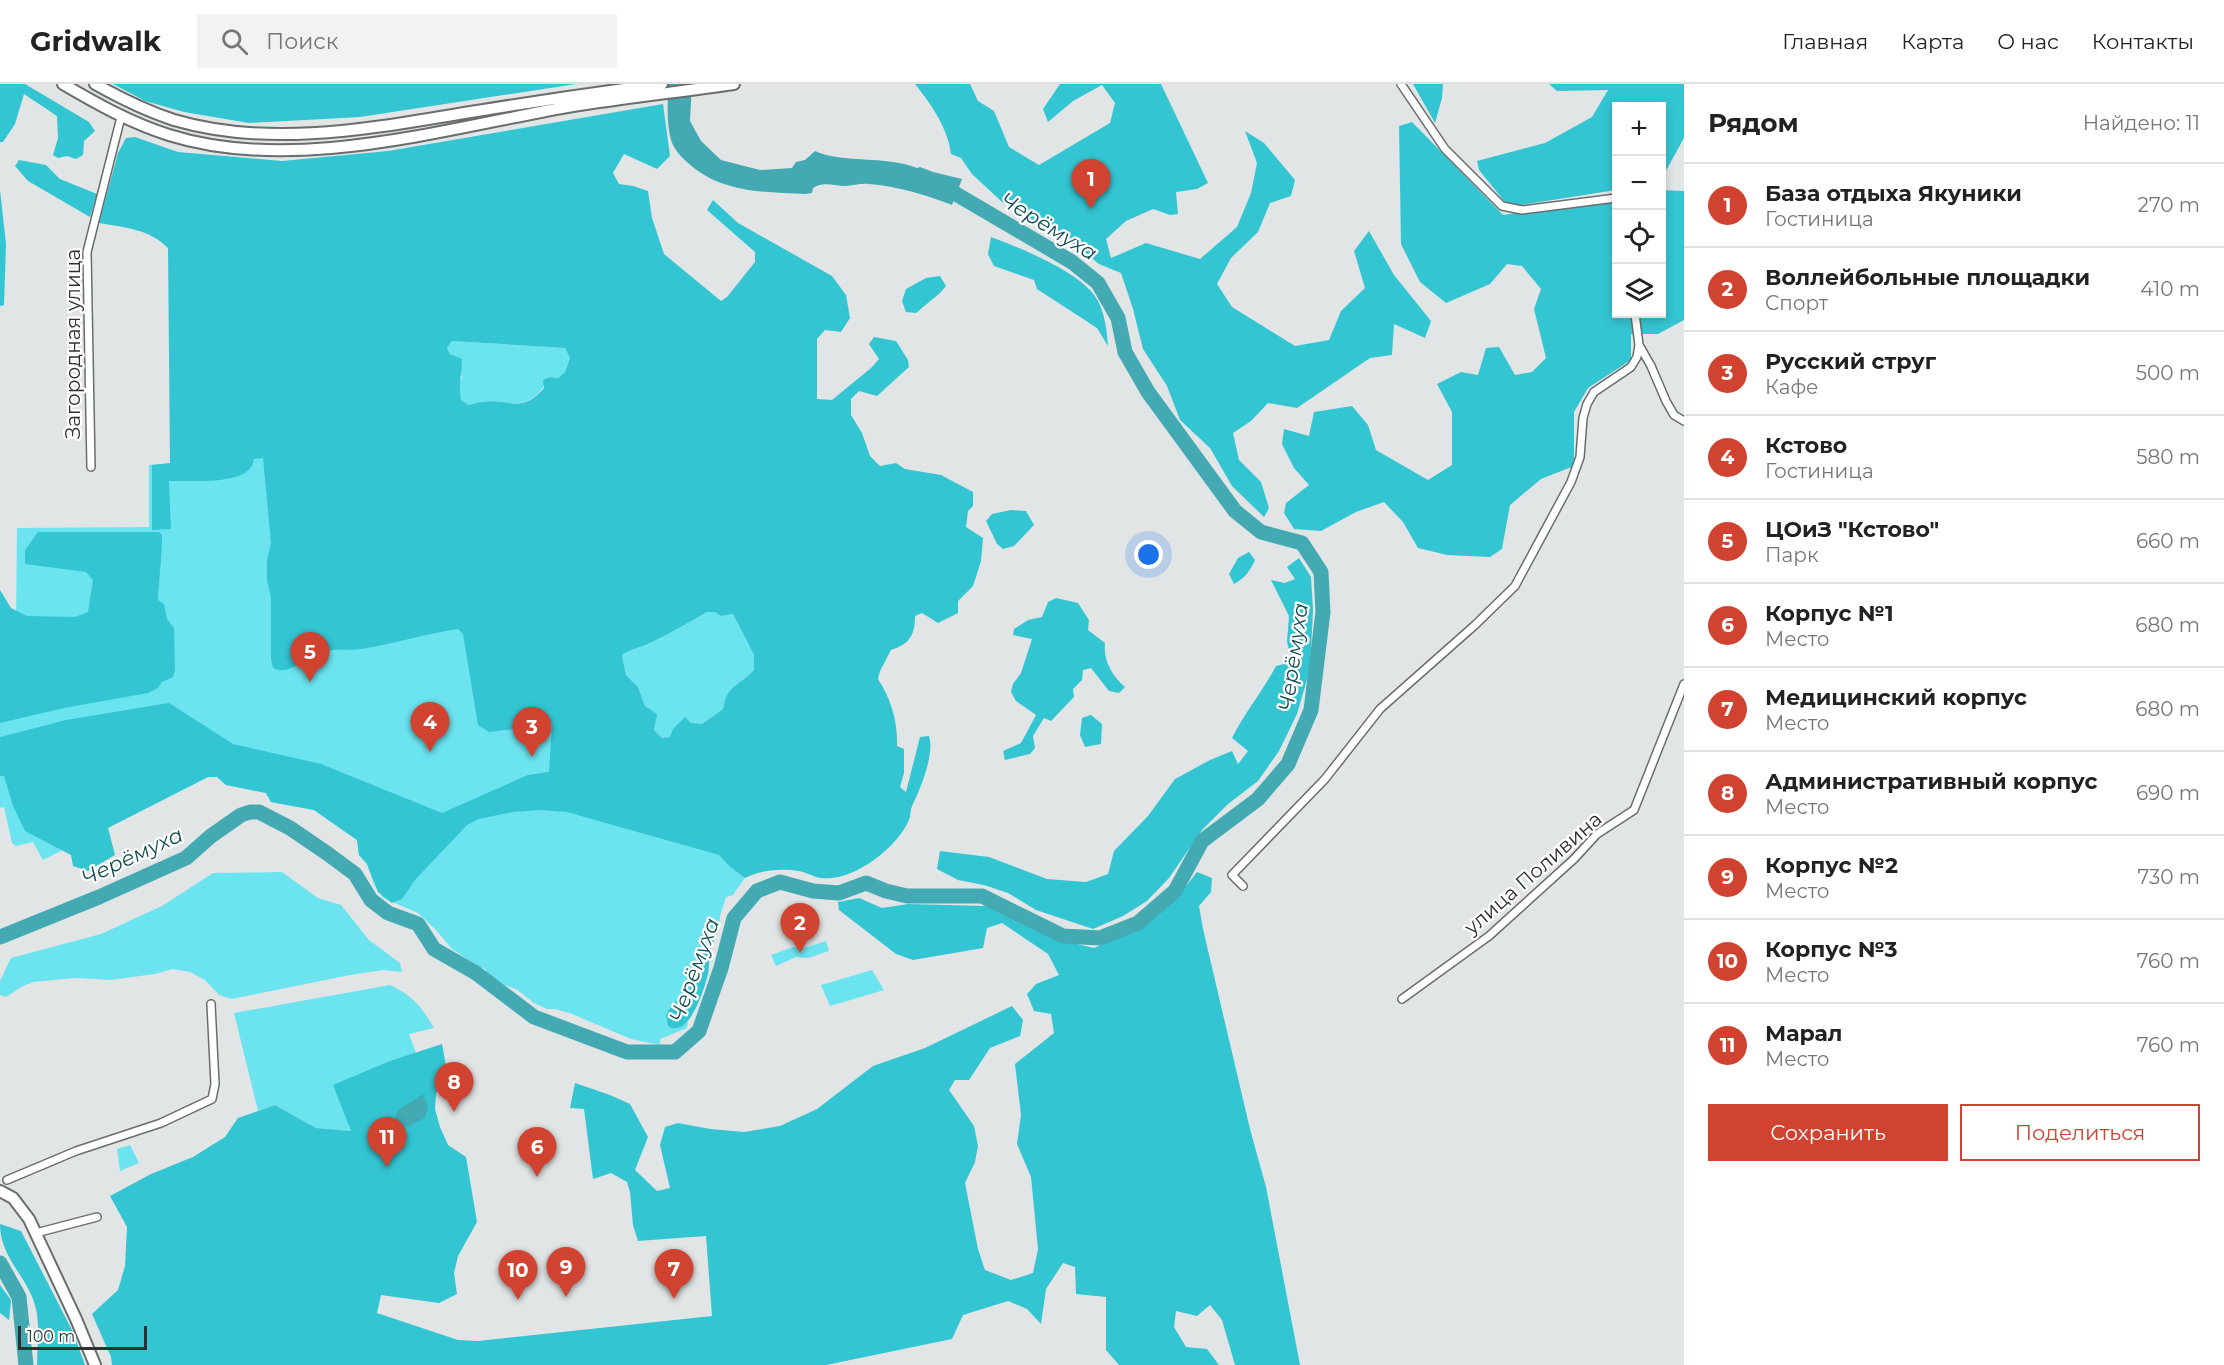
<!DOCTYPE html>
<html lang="ru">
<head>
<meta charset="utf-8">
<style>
  :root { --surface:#fff; --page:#f2f2f2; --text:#222; --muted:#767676; --line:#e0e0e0; --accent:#cf4330 }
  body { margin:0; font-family:Montserrat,sans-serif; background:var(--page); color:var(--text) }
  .controls { position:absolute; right:18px; top:18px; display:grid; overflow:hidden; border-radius:0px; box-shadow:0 3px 9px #0003 }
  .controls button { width:54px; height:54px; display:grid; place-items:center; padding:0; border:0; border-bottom:2px solid var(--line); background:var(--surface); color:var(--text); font:30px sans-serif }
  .scale { position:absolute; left:18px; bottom:15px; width:129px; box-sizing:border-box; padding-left:6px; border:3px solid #2f3131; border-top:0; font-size:16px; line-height:21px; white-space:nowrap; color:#2f3131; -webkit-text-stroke:4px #fff; paint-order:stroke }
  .you { position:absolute; left:1149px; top:471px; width:21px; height:21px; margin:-15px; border:4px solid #fff; border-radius:50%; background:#1a73e8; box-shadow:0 0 0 9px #1a73e833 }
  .badge { display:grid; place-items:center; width:39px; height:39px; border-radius:50%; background:var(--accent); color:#fff; font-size:20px; font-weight:700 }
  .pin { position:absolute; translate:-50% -50px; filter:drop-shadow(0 2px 3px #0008) }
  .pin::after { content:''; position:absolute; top:32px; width:21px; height:18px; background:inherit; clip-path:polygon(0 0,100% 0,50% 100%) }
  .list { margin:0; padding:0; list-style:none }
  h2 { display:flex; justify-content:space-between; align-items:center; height:78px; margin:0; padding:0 24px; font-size:26px }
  h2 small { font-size:20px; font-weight:400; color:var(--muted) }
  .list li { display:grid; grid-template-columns:39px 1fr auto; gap:18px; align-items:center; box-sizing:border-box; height:84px; padding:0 24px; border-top:2px solid var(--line) }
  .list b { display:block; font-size:22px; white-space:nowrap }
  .list p { margin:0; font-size:20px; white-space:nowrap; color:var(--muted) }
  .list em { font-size:20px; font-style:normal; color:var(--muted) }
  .actions { display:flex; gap:12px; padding:18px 24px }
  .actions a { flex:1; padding:14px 0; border:2px solid var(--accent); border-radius:0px; text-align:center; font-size:21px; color:var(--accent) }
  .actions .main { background:var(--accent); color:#fff }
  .icon { flex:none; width:33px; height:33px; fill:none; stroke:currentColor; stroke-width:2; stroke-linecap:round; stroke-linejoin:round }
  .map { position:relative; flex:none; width:1684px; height:1281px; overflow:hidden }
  header { display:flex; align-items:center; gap:36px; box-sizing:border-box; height:84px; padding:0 30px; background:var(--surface); border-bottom:2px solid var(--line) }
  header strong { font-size:28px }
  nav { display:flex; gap:33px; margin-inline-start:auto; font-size:21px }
  .search { width:420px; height:54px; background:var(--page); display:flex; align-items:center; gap:15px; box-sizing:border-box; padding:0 21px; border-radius:0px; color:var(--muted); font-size:22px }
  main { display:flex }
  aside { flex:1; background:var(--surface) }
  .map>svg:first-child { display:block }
  .green { fill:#6be4f0 }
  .forest { fill:#34c5d2; fill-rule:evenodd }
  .water { fill:#43aab3 }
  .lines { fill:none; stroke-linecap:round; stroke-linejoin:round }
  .river { stroke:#43aab3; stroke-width:15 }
  .minor-casing { stroke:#696d6d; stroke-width:10 }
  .secondary-casing { stroke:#696d6d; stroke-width:14 }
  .primary-casing { stroke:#696d6d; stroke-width:14 }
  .minor { stroke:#fff; stroke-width:7 }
  .secondary { stroke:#fff; stroke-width:10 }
  .primary { stroke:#fff; stroke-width:10 }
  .labels { text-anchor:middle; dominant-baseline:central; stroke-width:4.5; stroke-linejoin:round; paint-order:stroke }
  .street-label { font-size:20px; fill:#2f3131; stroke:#fff }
  .water-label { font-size:21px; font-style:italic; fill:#124e54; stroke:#fff }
</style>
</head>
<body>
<header>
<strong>Gridwalk</strong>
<div class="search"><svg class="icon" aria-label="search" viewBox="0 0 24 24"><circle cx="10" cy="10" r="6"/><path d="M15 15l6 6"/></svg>Поиск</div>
<nav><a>Главная</a><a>Карта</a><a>О нас</a><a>Контакты</a></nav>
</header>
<main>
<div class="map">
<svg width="1684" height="1281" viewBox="0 0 1684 1281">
  <rect width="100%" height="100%" fill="#e1e5e6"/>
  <!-- green -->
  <path class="green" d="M 452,257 L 565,264 L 570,274 L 565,288 L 558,294 L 550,293 C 526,335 507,313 469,321 L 461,316 L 458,302 L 462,293 L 447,264 Z
    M 288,351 L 381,402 L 636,747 L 720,771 L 729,782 L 745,794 L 733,811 L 726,813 L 720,832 L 719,846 L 714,857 L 711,855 C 700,865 702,876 693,889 L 696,898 C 690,902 667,926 666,932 C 666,933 668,941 668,942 L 677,945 L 688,938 L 687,944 L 660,955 L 660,961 L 631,955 L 572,930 L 555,925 L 547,925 L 534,919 L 516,905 L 493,897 L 485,885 L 476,881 L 452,865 L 436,846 L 418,829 L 383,814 L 374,800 L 367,780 L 359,771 L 357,756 L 314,726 L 271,718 L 266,709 L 226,701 L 217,693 L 208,693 L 43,776 L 33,758 L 16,762 L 12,759 L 4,723 L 0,724 L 0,636 L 15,631 L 17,444 L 149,443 L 149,381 L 174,379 Z
    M 707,528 L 715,528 L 721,532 L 733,530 L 754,571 L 754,586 C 740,601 727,603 723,625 L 702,640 L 691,639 L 670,653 L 662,654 L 654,646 L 656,630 L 645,622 L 638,603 L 626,591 L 622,571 C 630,565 643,563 652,558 C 671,549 689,538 707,528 Z
    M 282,788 L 318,814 L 341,821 L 369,856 L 400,879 L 402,888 L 383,886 L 350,891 L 232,915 L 219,911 L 205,896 L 190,888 L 172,885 L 155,890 L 110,896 L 76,894 L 33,898 L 21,903 L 6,913 L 0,911 L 0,897 L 11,874 L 101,850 L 162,822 L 213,789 Z
    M 826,857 L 829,867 L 808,874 L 796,873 L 776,882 L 771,871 L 793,863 L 804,864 Z
    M 872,886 L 884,906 L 830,922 L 821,901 Z
    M 390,901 C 413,912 421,922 434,944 L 409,950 L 416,969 L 334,1001 L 351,1047 L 316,1044 L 275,1021 L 258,1027 L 234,929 Z
    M 130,1061 L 139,1079 L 120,1087 L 117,1065 Z"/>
  <!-- forest -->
  <path class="forest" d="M 0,0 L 25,0 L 89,38 L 95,47 L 84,57 L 83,71 L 76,75 L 67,72 L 58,74 L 53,71 L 58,54 L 57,32 L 24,10 L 15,40 L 3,58 L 0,58 Z
    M 113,0 L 576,0 L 360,33 L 249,39 L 184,28 L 145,17 Z
    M 915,0 L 970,0 L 978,17 L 994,27 L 1009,63 L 1039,81 L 1110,39 L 1115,19 L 1102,1 L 1073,17 L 1048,38 L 1043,25 L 1060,0 L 1161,0 L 1208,99 L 1197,105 L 1176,108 L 1178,130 L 1170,131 L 1153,125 L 1126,137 L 1106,155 L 1111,174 L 1146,159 L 1200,175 L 1237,143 L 1251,109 L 1257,79 L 1245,47 L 1264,59 L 1295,96 L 1291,112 L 1270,119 L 1258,148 L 1231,174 L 1217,200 L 1232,223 L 1295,262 L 1329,256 L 1341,227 L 1365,204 L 1354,167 L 1369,147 L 1394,191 L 1431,237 L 1425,254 L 1394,240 L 1392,271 L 1370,274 L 1297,324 L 1268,319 L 1251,337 L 1233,349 L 1239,376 L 1261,398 L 1269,424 L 1264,433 L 1232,402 L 1210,364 L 1180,336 L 1167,302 L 1143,265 L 1133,225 L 1121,189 L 1099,180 L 1078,163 L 1002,118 L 972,90 L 961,74 L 951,70 C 948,44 931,20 915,0 Z
    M 1413,0 L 1443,0 L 1442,14 L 1435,39 Z
    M 1549,0 L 1684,0 L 1684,54 L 1662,94 L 1662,22 L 1616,22 L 1616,106 L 1509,123 L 1479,86 L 1477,77 L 1545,59 L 1592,33 L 1608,6 L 1557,7 Z
    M 663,20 L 670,72 L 657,85 L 624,70 L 613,89 L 619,100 L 633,102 L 648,107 L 652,134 L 664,170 L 721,217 L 727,213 L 755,178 L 755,168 L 707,126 L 713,116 L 738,139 L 832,192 L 846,211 L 850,234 L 841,248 L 825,246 L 817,255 L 817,315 L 832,316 L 871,284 L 879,275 L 869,260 L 874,253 L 896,257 L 908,276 L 909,283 L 877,312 L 859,307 L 851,315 L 851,331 L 862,349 L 870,372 L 880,382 L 896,379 L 905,385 L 941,391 L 973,408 L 973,422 L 968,427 L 966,443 L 983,454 L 981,477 L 973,502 L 958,517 L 958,529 L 938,539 L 922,529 L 915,532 C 915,552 909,560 891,566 L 880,587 L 878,595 C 891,615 898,638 897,662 L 904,665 L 904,689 L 900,703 L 906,708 L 920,653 L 929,652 C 935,670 920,706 912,722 C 910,727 911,731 909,736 C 897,764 853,798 821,794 C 813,793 806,788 799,787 C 781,784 761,786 745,794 L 729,782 L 719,771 L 567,728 L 540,726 L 513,728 L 479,735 L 467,741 L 415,796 L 402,815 L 392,819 L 378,808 L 367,780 L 359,771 L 357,756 L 314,726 L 271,718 L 266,709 L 226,701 L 217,693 L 208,693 L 108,744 L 115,771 L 88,787 L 73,782 L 71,771 L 25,747 L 13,722 L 4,692 L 0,692 L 0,653 L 66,636 L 169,619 L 233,660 L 321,680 L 442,729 L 528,691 L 549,688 L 552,640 L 545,636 L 518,639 L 514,645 L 489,648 L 478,641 L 463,550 L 458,545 C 425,550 393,560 361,565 C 347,567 332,564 319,568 C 303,573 290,593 273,584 L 271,575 L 271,514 L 267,496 L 267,476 L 271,459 L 263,374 L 254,375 C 251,403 191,396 169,397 L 171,445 L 152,446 L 152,381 L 170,379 L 168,164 C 150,145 123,143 99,139 L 118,69 L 126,54 L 135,53 L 178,68 L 282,77 L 388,67 ZM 452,257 L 565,264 L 570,274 L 565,288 L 558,294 L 550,293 L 543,296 L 544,304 C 522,330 510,315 484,318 C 479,318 474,320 469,321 L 461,316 C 458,302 462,290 462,275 L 450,270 L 447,264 ZM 707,528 L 715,528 L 721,532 L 733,530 L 754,571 L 754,586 C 739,602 727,601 723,625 L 702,640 L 691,639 L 685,633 L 673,645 L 670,653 L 662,654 L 654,646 L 657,630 L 645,622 L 638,603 L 626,591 L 622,571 C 630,565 643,563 652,558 C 671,549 689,538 707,528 Z
    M 1412,38 L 1503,131 L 1616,113 L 1616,230 L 1662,230 L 1662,106 L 1684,107 L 1684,236 L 1658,250 L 1631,250 L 1631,276 L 1588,304 L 1574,328 L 1574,382 L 1541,395 L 1510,421 L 1502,465 L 1490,473 L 1447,471 L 1418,464 L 1403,438 L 1384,418 L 1356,428 L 1321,447 L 1294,445 L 1284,429 L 1286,419 L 1309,401 L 1294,384 L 1282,360 L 1284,345 L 1309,352 L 1314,328 L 1352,322 L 1368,341 L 1376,366 L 1428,396 L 1452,381 L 1452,328 L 1437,300 L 1461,288 L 1478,291 L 1486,264 L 1499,263 L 1515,291 L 1532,288 L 1546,274 L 1534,225 L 1541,205 L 1522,182 L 1507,180 L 1490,200 L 1446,219 L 1420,198 L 1401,160 L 1399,42 Z
    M 19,76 L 46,81 L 60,95 L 97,110 L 90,133 L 28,97 L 15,82 Z
    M 0,106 L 6,160 L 4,221 L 0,222 Z
    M 991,153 C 1020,164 1084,189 1098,217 C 1105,231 1107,247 1108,262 L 1097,244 L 1037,205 L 1034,196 L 994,182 L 988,170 Z
    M 940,192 L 946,202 L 940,209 L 916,229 L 906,228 L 902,217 L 906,205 L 926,194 Z
    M 1011,426 L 1026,427 L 1034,441 L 1014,462 L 1003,465 L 997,460 L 986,437 L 992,430 Z
    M 38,448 L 159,448 L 162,451 C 162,473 159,494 158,516 L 164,520 L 167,535 L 174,544 L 175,586 L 173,593 L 162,598 L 158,604 L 148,609 L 64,624 L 0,639 L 0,506 L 11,524 L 27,532 L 75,533 L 88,528 L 93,496 L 86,488 L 25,480 L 25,466 Z
    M 1249,468 L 1255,476 C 1250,487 1245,494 1234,500 L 1229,490 L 1238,474 Z
    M 1299,474 L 1311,493 L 1313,526 L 1310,585 L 1297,630 L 1279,667 L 1258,697 L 1228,720 L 1202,746 L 1169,794 L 1147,817 L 1123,832 L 1093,845 L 1036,826 L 1008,809 L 984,801 L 958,796 L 937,785 L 940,767 L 989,773 L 1047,795 L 1086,798 L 1108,790 L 1114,767 L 1148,732 L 1175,695 L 1210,676 L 1232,667 L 1238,680 L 1248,667 L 1232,654 C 1245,628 1263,607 1276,582 L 1292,578 L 1287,558 L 1289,532 L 1271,496 L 1285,499 L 1295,495 L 1287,483 Z
    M 1056,514 L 1078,519 L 1089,536 L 1088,546 L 1105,559 C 1103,576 1112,592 1125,603 L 1119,609 L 1109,607 L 1091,584 L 1083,586 L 1082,596 L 1073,605 L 1074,613 L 1051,637 L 1044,634 L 1033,652 L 1035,664 L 1030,670 L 1005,676 L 1003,667 L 1021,659 L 1036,631 L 1016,617 L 1011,608 L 1013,600 L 1021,589 L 1032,555 L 1013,551 L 1014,545 L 1028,536 L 1042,533 L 1048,518 Z
    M 1091,631 L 1102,640 L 1101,660 L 1085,663 L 1080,651 L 1082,634 Z
    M 1197,788 L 1212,794 L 1211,808 L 1199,822 L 1203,845 L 1250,1045 L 1266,1103 L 1300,1281 L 1235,1281 L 1222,1236 L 1210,1221 L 1197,1232 L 1176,1227 L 1174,1243 L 1186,1263 L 1207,1265 L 1219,1281 L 1119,1281 L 1106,1266 L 1106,1213 L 1076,1210 L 1075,1183 L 1063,1179 L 1046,1205 L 1041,1240 L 1027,1225 L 1008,1217 L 963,1231 L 952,1255 L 826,1281 L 112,1281 L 111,1273 L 92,1230 L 118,1206 L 125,1182 L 127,1143 L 110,1112 L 151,1090 L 193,1073 L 225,1053 L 238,1034 L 275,1021 L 316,1044 L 351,1047 L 333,1001 L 390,977 L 442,960 L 447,987 L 436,1010 L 435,1025 L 440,1043 L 448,1061 L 466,1073 L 477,1138 L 458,1172 L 454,1189 L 457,1210 L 439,1219 L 381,1211 L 377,1229 L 458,1256 L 478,1257 L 712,1232 L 706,1152 L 638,1157 L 633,1141 L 630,1108 L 627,1098 L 611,1089 L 593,1095 L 584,1025 L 570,1024 L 575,999 L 610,1011 L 630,1020 L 648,1053 L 635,1086 L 657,1107 L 670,1104 L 660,1061 L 665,1043 L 678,1039 L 710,1045 L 744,1048 L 780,1042 L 817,1025 L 873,982 L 925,964 L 1012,922 L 1023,936 L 1020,952 L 990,964 L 969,996 L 955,996 L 949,1006 L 974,1042 L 978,1062 L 975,1078 L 965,1099 L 978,1165 L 985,1186 L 1011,1196 L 1033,1189 L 1038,1165 L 1031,1093 L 1017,1060 L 1021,1031 L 1015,980 L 1054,949 L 1051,930 L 1034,927 L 1027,910 L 1036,900 L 1059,891 L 1048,870 L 1002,839 L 987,844 L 983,864 L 913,876 L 896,870 L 839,826 L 838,818 L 859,814 L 882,824 L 908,820 L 985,822 L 1003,827 L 1056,855 L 1094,864 L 1120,853 L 1160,826 L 1183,806 Z
    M 706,855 L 711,855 L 714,857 C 707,869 711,881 707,894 C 703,908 688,956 668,942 C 668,941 666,933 666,932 C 666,926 690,902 696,898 L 693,889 L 700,879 Z
    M 0,1140 L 21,1147 L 73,1248 L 85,1281 L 37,1281 C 37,1263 40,1242 36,1225 C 29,1193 0,1175 0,1140 Z
    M 0,1201 L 11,1216 L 9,1236 L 0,1229 Z"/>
  <!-- water -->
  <path class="water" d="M 668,0 L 692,0 L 690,37 L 701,57 L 721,76 L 760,86 L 792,84 L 796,78 L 805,76 L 815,67 C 844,80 884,71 917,84 L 920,83 L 933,88 L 962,95 L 952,121 C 926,111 897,102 869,100 C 861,99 853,102 845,102 C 834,102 823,97 813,104 L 812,109 L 805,110 C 763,108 720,109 687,78 C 680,72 674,65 671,56 C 666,38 668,18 668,0 Z
    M 423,1010 L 428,1022 L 425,1034 L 409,1042 L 392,1041 L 398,1026 Z"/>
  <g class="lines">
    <!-- river -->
    <path class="river" d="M 0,853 L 99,813 L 186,774 L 211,752 L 241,731 L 250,728 L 259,728 L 290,744 L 328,770 L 355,790 L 371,816 L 388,829 L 418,840 L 434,865 L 476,889 L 534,933 L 627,968 L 675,968 L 699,947 L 721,884 L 734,834 L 757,807 L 780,798 L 813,807 L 839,809 L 866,799 L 886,807 L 907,812 L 982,812 L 1063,852 L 1100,854 L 1138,839 L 1175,807 L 1202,757 L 1258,715 L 1288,680 L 1311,626 L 1323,528 L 1321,488 L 1302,459 L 1261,448 L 1235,427 L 1148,308 L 1125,268 L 1118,234 L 1098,199 L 1072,178 L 956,110 L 937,102
      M 0,1179 L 19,1213 L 26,1281"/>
    <!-- minor casing -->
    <g class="minor-casing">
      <path id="minor" d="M 1401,0 L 1445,65 L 1502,122 L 1522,126 L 1616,114
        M 1635,230 L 1639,261 L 1651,282 L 1666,317 L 1674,331 L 1684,337
        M 91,383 L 87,168 L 121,33
        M 1243,802 L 1232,791 L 1325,695 L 1380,625 L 1475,541 L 1515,502 L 1571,398 L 1580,373 L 1583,334 L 1587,320 L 1594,308 L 1631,283 L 1637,273 L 1639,261
        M 1402,915 L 1489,852 L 1574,775 L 1597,750 L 1634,726 L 1684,600
        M 7,1096 L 76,1067 L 161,1039 L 212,1015 L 215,1000 L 211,920
        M 36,1149 L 97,1133"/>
    </g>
    <!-- secondary casing -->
    <g class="secondary-casing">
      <path id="secondary" d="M 0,1107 L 13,1114 L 29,1135 L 76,1235 L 95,1281"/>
    </g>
    <!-- primary casing -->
    <g class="primary-casing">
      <path id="primary" d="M 63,0 C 97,20 131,39 169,51 C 292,90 444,45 567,23 C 623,14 678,8 734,0
        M 95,0 C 120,14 146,27 174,36 C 273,65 378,43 477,27 C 538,17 600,8 662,0"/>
    </g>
    <!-- minor -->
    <use href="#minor" class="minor"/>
    <!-- secondary -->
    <use href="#secondary" class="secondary"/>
    <!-- primary -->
    <use href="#primary" class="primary"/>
  </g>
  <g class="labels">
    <!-- street labels -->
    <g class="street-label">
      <text transform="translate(73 260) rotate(-90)">Загородная улица</text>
      <text transform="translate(1533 789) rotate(-41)">улица Поливина</text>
    </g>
    <!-- water labels -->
    <g class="water-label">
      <text transform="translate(1049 142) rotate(32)">Черёмуха</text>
      <text transform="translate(1293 573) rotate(-82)">Черёмуха</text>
      <text transform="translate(132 772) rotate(-25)">Черёмуха</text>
      <text transform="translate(694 886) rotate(-70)">Черёмуха</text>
    </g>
  </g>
</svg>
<div class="controls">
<button>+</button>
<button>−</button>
<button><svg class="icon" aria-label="locate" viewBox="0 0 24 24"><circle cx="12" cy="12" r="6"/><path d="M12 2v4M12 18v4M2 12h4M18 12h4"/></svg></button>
<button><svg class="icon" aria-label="layers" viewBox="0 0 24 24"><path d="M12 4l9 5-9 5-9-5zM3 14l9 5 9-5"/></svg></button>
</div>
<div class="scale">100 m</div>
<div class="you"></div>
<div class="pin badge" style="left:1091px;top:125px">1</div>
<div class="pin badge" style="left:800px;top:869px">2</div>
<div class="pin badge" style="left:532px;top:673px">3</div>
<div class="pin badge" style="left:430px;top:668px">4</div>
<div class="pin badge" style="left:310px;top:598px">5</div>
<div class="pin badge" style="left:537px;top:1093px">6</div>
<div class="pin badge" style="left:674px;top:1215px">7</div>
<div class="pin badge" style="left:454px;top:1028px">8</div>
<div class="pin badge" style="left:566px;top:1213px">9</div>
<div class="pin badge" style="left:518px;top:1216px">10</div>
<div class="pin badge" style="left:387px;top:1083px">11</div>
</div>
<aside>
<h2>Рядом<small>Найдено: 11</small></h2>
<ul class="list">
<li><span class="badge">1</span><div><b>База отдыха Якуники</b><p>Гостиница</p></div><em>270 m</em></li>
<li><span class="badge">2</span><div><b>Воллейбольные площадки</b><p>Спорт</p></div><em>410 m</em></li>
<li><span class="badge">3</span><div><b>Русский струг</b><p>Кафе</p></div><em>500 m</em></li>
<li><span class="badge">4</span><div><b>Кстово</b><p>Гостиница</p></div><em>580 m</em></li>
<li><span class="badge">5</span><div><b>ЦОиЗ &quot;Кстово&quot;</b><p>Парк</p></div><em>660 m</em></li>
<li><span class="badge">6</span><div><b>Корпус №1</b><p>Место</p></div><em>680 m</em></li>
<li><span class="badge">7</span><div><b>Медицинский корпус</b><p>Место</p></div><em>680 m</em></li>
<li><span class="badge">8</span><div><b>Административный корпус</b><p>Место</p></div><em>690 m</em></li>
<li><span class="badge">9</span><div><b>Корпус №2</b><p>Место</p></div><em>730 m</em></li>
<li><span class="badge">10</span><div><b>Корпус №3</b><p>Место</p></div><em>760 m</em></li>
<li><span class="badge">11</span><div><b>Марал</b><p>Место</p></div><em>760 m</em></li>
</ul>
<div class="actions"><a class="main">Сохранить</a><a>Поделиться</a></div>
</aside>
</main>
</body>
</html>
